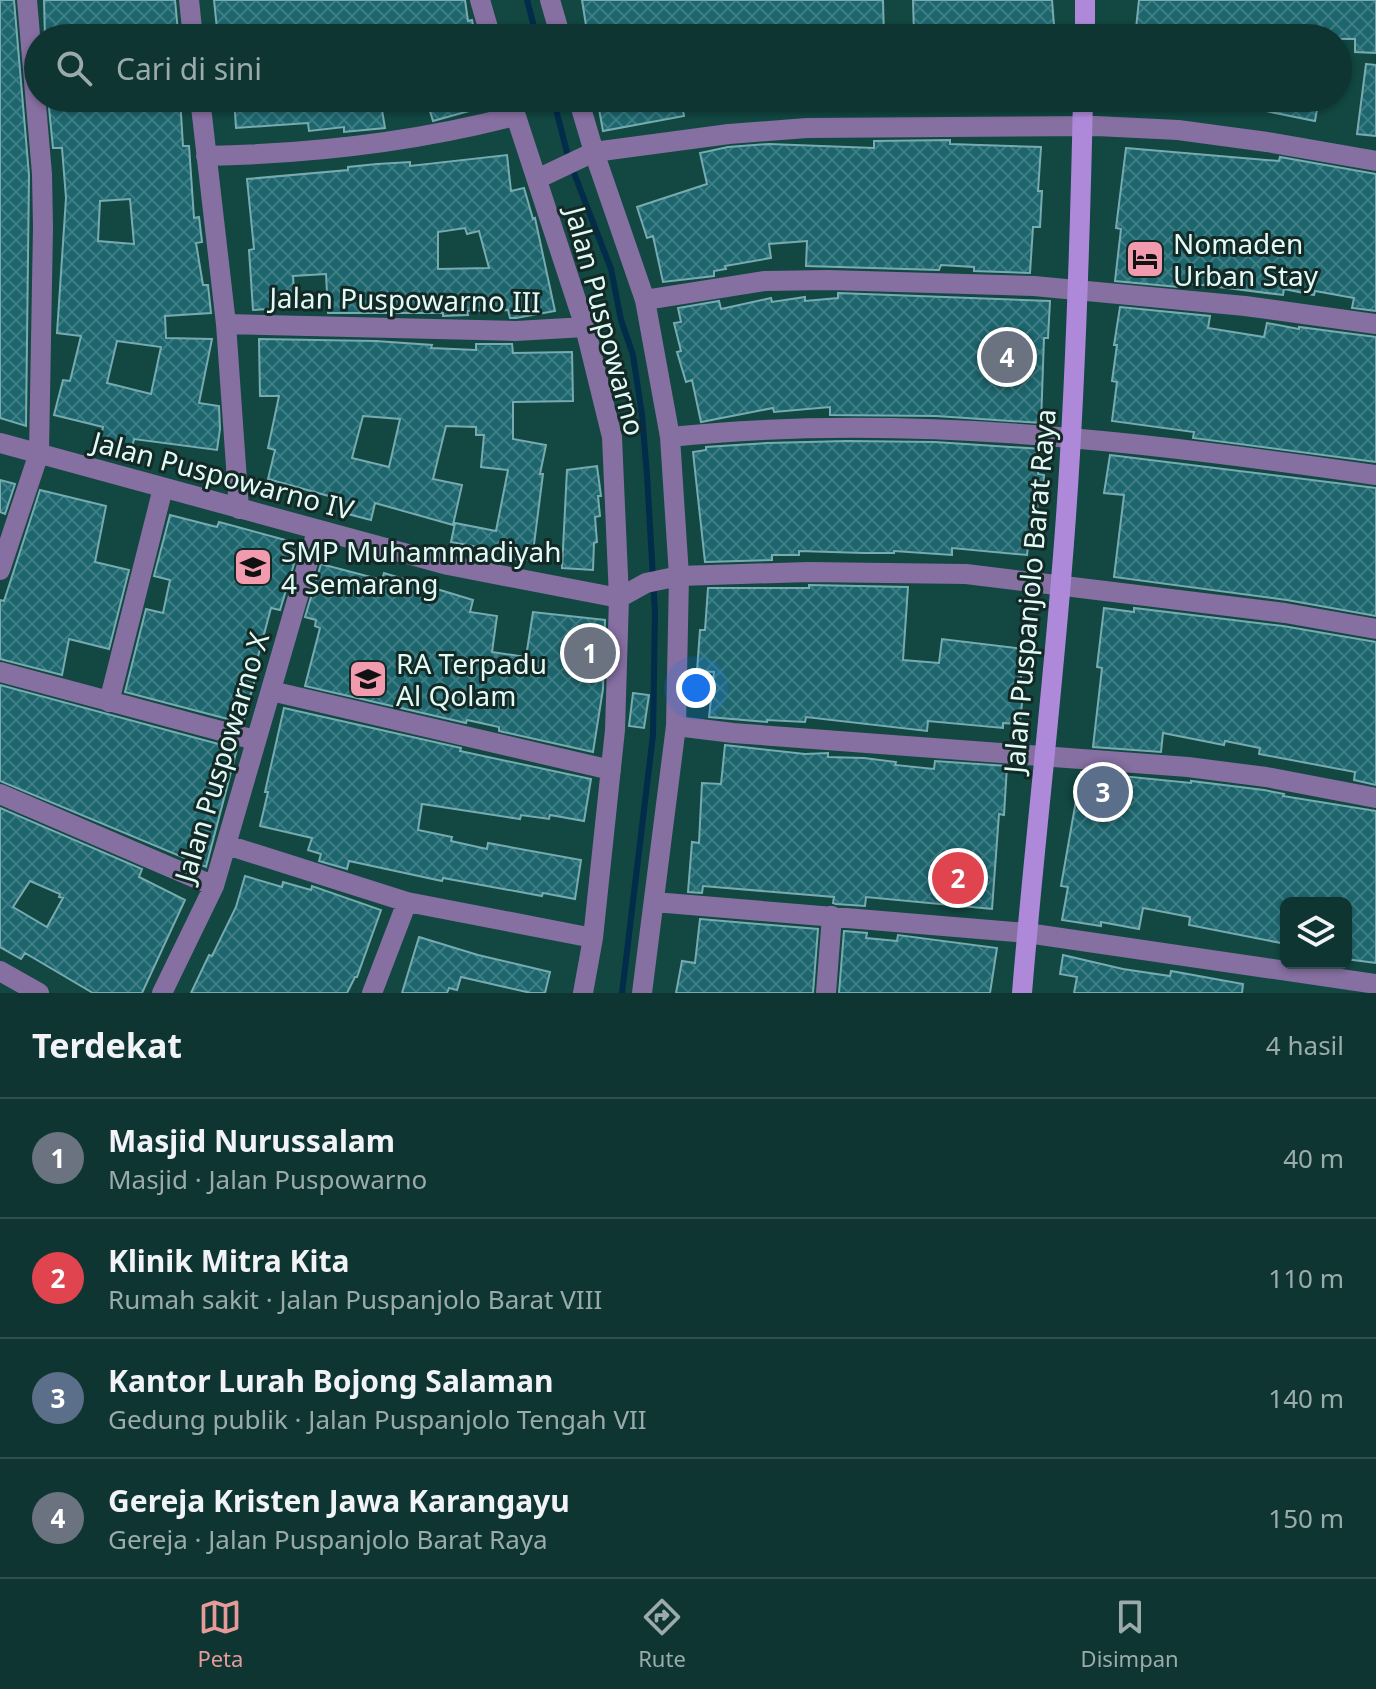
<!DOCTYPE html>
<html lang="id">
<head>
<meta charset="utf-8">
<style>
  :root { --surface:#0e3532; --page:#1c403e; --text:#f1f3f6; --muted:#9babac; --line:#2e504d; --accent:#e69b98 }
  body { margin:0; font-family:"Noto Sans",sans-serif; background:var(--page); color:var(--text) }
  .controls { position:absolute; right:24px; bottom:24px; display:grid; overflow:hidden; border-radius:12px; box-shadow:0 2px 6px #0004 }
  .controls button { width:72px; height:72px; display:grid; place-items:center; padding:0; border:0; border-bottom:2px solid var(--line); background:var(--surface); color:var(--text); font:40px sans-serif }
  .you { position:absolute; left:696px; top:688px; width:28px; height:28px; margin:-20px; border:6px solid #fff; border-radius:50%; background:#1a73e8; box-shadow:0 0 0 12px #1a73e833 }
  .badge { display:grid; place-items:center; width:52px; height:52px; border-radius:50%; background:var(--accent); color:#fff; font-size:26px; font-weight:700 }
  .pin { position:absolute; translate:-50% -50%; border:4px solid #fff; box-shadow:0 2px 8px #0006 }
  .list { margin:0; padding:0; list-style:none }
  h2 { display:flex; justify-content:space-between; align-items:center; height:104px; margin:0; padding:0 32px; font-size:34px }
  h2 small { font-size:26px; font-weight:400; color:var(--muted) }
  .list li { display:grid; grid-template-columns:52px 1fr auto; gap:24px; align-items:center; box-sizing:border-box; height:120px; padding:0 32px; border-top:2px solid var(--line) }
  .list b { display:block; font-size:30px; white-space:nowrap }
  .list p { margin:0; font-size:26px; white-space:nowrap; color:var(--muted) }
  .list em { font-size:26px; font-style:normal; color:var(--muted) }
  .icon { flex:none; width:44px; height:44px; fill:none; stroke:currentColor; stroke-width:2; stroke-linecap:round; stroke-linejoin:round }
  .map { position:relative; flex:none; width:1376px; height:993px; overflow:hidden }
  .search { position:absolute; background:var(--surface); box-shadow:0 2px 6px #0004; left:24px; right:24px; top:24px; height:88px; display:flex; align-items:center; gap:20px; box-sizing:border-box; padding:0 28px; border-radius:44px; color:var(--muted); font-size:30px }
  .sheet { height:584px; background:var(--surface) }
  nav { display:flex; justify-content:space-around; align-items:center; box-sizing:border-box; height:112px; border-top:2px solid var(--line); background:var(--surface); font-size:22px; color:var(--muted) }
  nav a { display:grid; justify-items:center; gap:4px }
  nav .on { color:var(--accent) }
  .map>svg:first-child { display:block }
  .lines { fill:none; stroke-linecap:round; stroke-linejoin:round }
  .stream { stroke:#012c4a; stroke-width:6 }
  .building { fill:url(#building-cross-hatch); stroke:#77abb1; stroke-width:2; fill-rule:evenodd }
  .street { stroke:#866fa1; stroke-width:20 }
  .secondary { stroke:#af89d9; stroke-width:20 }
  .labels { text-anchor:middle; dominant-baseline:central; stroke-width:6; stroke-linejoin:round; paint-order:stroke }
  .poi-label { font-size:28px; fill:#e0faf6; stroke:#142926; text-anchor:start }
  .street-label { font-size:28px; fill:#e0faf6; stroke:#142926 }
</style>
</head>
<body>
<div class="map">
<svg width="1376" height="993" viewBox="0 0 1376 993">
  <defs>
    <pattern id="building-cross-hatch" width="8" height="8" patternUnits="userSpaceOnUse" patternTransform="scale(2)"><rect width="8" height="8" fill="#1d666e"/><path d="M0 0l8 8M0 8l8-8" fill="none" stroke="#3e7d83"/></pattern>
  </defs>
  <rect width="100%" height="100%" fill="#124742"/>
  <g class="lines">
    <!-- stream -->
    <path class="stream" d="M 527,0 L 537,38
      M 553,98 L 569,160 L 611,269 L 621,320 L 633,355 L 642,415 L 647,475 L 655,612 L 653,735 L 622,993"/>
  </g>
  <!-- building -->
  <path class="building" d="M 0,0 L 14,0 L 29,175 L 26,426 L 0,418 Z
    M 44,0 L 175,0 L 178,32 L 141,36 L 141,38 L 45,38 Z
    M 214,0 L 465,0 L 468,21 L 472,20 L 476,38 L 222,38 L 221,29 L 217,29 Z
    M 582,0 L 883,0 L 884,38 L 831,37 L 831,35 L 763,38 L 763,32 L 703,32 L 703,38 L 588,38 Z
    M 913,0 L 1052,0 L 1055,38 L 914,35 Z
    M 1139,0 L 1376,0 L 1376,53 L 1355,52 L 1355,39 L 1257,38 L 1203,33 L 1202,38 L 1135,38 Z
    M 1366,64 L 1376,65 L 1376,136 L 1357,134 Z
    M 48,98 L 180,98 L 183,146 L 189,146 L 194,218 L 199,217 L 202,242 L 196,243 L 203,285 L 208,285 L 211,313 L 165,316 L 166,338 L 212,339 L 199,403 L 219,406 L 220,429 L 217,450 L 134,439 L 131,452 L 99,445 L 103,427 L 54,415 L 63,380 L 70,381 L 81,336 L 57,333 L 66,198 L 62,148 L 53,148 ZM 130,199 L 134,244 L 98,241 L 100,201 ZM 117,341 L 161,347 L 151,394 L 107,383 Z
    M 234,98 L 380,98 L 385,128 L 344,132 L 344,127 L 309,131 L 308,123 L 236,128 Z
    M 426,98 L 497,98 L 498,103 L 433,121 Z
    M 597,98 L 681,98 L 684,116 L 603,131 Z
    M 1237,98 L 1319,98 L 1315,121 L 1236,105 Z
    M 950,140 L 950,144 L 1041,147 L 1038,191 L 1042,191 L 1040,227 L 1033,227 L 1030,273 L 974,271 L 974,267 L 941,265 L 939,270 L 806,266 L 807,241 L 769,244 L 771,258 L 725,266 L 726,269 L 714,271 L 714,276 L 663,282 L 653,236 L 647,238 L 637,207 L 707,184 L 700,153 L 728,147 L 769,144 L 874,148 L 874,141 Z
    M 1126,148 L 1279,161 L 1280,157 L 1376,174 L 1376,311 L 1352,308 L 1354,298 L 1315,291 L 1314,295 L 1284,289 L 1283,295 L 1179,282 L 1178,287 L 1115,281 L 1121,229 L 1116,228 Z
    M 507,155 L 511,191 L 524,188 L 533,219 L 535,218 L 555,311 L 516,318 L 510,318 L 508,310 L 467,311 L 468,315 L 443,316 L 443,313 L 328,313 L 326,274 L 293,276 L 295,307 L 253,310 L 249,250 L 254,249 L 247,179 L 348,170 L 348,167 L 377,164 L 410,162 L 410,166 ZM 465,228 L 467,234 L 479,231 L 489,268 L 438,269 L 438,232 Z
    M 838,293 L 1050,301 L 1048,338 L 1044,338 L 1041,423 L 936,416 L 830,415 L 830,407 L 774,412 L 773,408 L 701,422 L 692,380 L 686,382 L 677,352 L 681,351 L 674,323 L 681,322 L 678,308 L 719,301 L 721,309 L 771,298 L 772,302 L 805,297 L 805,301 L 838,298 Z
    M 1120,307 L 1210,316 L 1208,328 L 1264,337 L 1267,323 L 1299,329 L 1299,327 L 1376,337 L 1376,462 L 1193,438 L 1194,432 L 1112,421 L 1117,382 L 1112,381 L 1117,345 L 1114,345 Z
    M 259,339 L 376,341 L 432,345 L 431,348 L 476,350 L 476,344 L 512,344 L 513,353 L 572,352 L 573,401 L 513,402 L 513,439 L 546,445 L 540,474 L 543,474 L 532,560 L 514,559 L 515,554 L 451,542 L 455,523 L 496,531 L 508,470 L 481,467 L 484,435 L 476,435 L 476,427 L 446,426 L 433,479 L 462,485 L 453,525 L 375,503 L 371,520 L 340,512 L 343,500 L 268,479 L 275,450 L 268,448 L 279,396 L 260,396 ZM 363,416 L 400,419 L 389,467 L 352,458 Z
    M 847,441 L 935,442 L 1041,449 L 1038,474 L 1044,475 L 1043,491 L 1039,491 L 1036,522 L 1031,521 L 1027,555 L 952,548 L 952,555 L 894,551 L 894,553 L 864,553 L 799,551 L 799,555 L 772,555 L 772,560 L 705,562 L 693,452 L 706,450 L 706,447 L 767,443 Z
    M 1110,455 L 1376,488 L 1376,616 L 1287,600 L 1114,577 L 1124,495 L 1104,493 Z
    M 597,466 L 601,496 L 598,496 L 600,516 L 595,517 L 597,542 L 594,543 L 593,570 L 562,568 L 567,470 Z
    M 0,480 L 15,484 L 5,514 L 0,512 Z
    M 40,490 L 106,506 L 95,562 L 129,570 L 109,649 L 69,639 L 62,675 L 0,659 L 0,600 L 4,601 Z
    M 170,515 L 217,527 L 219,522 L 300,544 L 280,610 L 271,608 L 255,668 L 258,668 L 243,723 L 125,692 L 146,609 L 163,613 L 170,580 L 154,576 Z
    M 321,564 L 382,580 L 384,573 L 473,600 L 470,612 L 497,616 L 492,652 L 526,657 L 533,612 L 605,620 L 603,689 L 593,752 L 499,731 L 499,727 L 467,720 L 466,723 L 305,686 L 320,628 L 315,626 L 316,620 L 305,617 Z
    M 809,585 L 908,587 L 903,660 L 939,663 L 942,639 L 1025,649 L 1019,691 L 1023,692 L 1020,724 L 1003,723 L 1003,728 L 928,721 L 927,731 L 806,717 L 805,722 L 767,720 L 767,722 L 709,717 L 714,672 L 697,671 L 700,630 L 705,630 L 708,588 L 809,588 Z
    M 1104,608 L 1134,612 L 1134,608 L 1283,626 L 1376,642 L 1376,785 L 1354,780 L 1355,772 L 1259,754 L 1260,748 L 1225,741 L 1224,745 L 1163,733 L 1161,752 L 1093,747 L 1102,668 L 1097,667 Z
    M 0,685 L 237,749 L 206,867 L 0,781 Z
    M 633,693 L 649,695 L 644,728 L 629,726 Z
    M 284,708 L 461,748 L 460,751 L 591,779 L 584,821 L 550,815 L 549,819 L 521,815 L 520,819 L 422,804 L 418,830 L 452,837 L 451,841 L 487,849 L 488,843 L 581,860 L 575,899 L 543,893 L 542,896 L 443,878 L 442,881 L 349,861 L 347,869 L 319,861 L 321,854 L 308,850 L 312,838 L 260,826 L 268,792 L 265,792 Z
    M 725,745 L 805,754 L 828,753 L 828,757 L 864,758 L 896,762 L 895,765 L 934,769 L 935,761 L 1007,766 L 1004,815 L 999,814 L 992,909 L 866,897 L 865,906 L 836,904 L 833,903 L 834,897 L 703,886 L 702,893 L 688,892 L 692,842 L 699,843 L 702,783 L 721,784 Z
    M 1081,772 L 1191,783 L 1191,781 L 1264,790 L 1284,794 L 1283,796 L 1376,811 L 1376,963 L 1346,959 L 1346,903 L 1286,903 L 1286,944 L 1189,925 L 1190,917 L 1143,908 L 1139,929 L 1101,922 L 1101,926 L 1062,920 L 1068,887 L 1061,886 Z
    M 0,808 L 142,869 L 139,877 L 185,900 L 142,993 L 93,993 L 25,953 L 21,959 L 0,947 ZM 30,881 L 60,894 L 59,897 L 63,898 L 47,927 L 13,907 Z
    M 245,876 L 282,887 L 283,882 L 311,890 L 312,886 L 381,910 L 357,977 L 355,977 L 347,993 L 191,993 L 209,955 L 212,956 L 236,907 Z
    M 700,919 L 818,929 L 813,993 L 676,993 L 682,961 L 695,963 Z
    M 844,931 L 867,933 L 866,938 L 897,941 L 898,935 L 997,948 L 990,993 L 839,993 Z
    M 419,937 L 478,955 L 550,972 L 545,993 L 531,993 L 461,977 L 457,990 L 449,988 L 447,993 L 402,993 Z
    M 1063,955 L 1123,969 L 1170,976 L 1171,971 L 1243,984 L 1242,993 L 1074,993 L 1077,977 L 1060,974 Z"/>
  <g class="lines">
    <!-- street -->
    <path class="street" d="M 189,0 L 193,38
      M 480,0 L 491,38
      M 550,0 L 561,38
      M 200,98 L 226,324 L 239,509
      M 510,98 L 585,327 L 612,437 L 619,598 L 615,730 L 593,938 L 583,993
      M 578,98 L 594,152 L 645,300 L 670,437 L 679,576 L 676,726 L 642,993
      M 206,156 C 310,154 415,142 515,116
      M 537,179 L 594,152 L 729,134 L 807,128 L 1096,126 L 1178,130 L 1267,142 L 1376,161
      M 645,300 L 765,281 L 828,280 L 1034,286 L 1245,306 L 1376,324
      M 226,324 L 516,331 L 585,327
      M 670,437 C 906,412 1142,442 1376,475
      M 0,443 L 448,565 L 619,598 L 646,583 L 679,576 L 808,572 L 966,574 L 1285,613 L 1376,629
      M 0,570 L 39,453 L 43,227 L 42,174 L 27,0
      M 0,672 L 255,740
      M 271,691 L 611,770
      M 109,702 L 163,488
      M 676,726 L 733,733 L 1188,767 L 1266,777 L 1376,798
      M 0,794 L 214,886
      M 227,845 L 407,902 L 593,938
      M 654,902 L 1027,933 L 1376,984
      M 0,971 L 39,993
      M 162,993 L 214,886 L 317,531
      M 372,993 L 407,902
      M 826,993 L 832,916"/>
    <!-- secondary -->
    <path class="secondary" d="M 1085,38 L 1085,0
      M 1022,993 C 1035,834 1055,675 1066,516 C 1076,377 1080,238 1083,98"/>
  </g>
  <!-- icons -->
  <defs>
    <g id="hotel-square" transform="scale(2)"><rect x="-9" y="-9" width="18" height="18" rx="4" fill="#f29aae" stroke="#142926"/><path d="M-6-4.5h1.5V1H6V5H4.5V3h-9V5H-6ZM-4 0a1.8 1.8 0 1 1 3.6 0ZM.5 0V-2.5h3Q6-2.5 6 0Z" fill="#111"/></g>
    <g id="school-square" transform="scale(2)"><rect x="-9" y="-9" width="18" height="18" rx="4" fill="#f29aae" stroke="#142926"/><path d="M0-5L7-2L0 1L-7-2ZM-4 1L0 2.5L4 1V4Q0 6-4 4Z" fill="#111"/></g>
  </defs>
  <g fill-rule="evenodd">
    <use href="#hotel-square" x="1145" y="259"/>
    <use href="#school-square" x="253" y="567"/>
    <use href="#school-square" x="368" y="679"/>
  </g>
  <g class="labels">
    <!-- poi labels -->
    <g class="poi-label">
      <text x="1173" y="243">Nomaden<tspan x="1173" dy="32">Urban Stay</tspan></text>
      <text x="281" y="551">SMP Muhammadiyah<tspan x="281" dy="32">4 Semarang</tspan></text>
      <text x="396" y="663">RA Terpadu<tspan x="396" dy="32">Al Qolam</tspan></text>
    </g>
    <!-- street labels -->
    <g class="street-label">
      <text transform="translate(405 299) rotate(1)">Jalan Puspowarno III</text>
      <text transform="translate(606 321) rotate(75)">Jalan Puspowarno</text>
      <text transform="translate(223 475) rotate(15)">Jalan Puspowarno IV</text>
      <text transform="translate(1029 591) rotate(-85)">Jalan Puspanjolo Barat Raya</text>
      <text transform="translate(221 757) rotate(-73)">Jalan Puspowarno X</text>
    </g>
  </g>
</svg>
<div class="controls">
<button><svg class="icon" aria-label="layers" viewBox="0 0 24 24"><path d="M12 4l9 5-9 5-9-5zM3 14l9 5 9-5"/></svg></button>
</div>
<div class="you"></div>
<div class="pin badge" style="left:590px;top:653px;background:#6b7280">1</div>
<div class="pin badge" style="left:958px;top:878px;background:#e0444e">2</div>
<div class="pin badge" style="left:1103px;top:792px;background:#5c6f8a">3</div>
<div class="pin badge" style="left:1007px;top:357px;background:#6b7280">4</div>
<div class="search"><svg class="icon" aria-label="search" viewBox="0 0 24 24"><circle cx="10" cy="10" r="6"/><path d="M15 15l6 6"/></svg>Cari di sini</div>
</div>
<section class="sheet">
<h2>Terdekat<small>4 hasil</small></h2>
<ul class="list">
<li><span class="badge" style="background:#6b7280">1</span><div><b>Masjid Nurussalam</b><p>Masjid · Jalan Puspowarno</p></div><em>40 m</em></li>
<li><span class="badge" style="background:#e0444e">2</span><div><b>Klinik Mitra Kita</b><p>Rumah sakit · Jalan Puspanjolo Barat VIII</p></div><em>110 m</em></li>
<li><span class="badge" style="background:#5c6f8a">3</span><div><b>Kantor Lurah Bojong Salaman</b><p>Gedung publik · Jalan Puspanjolo Tengah VII</p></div><em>140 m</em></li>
<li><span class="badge" style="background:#6b7280">4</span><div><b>Gereja Kristen Jawa Karangayu</b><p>Gereja · Jalan Puspanjolo Barat Raya</p></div><em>150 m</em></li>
</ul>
</section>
<nav>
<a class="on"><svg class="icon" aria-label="map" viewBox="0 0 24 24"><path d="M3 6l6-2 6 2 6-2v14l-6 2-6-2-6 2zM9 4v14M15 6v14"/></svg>Peta</a>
<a><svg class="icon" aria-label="directions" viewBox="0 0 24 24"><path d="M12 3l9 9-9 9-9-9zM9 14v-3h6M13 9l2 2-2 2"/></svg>Rute</a>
<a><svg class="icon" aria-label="saved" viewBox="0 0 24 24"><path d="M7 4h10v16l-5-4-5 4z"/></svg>Disimpan</a>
</nav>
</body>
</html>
